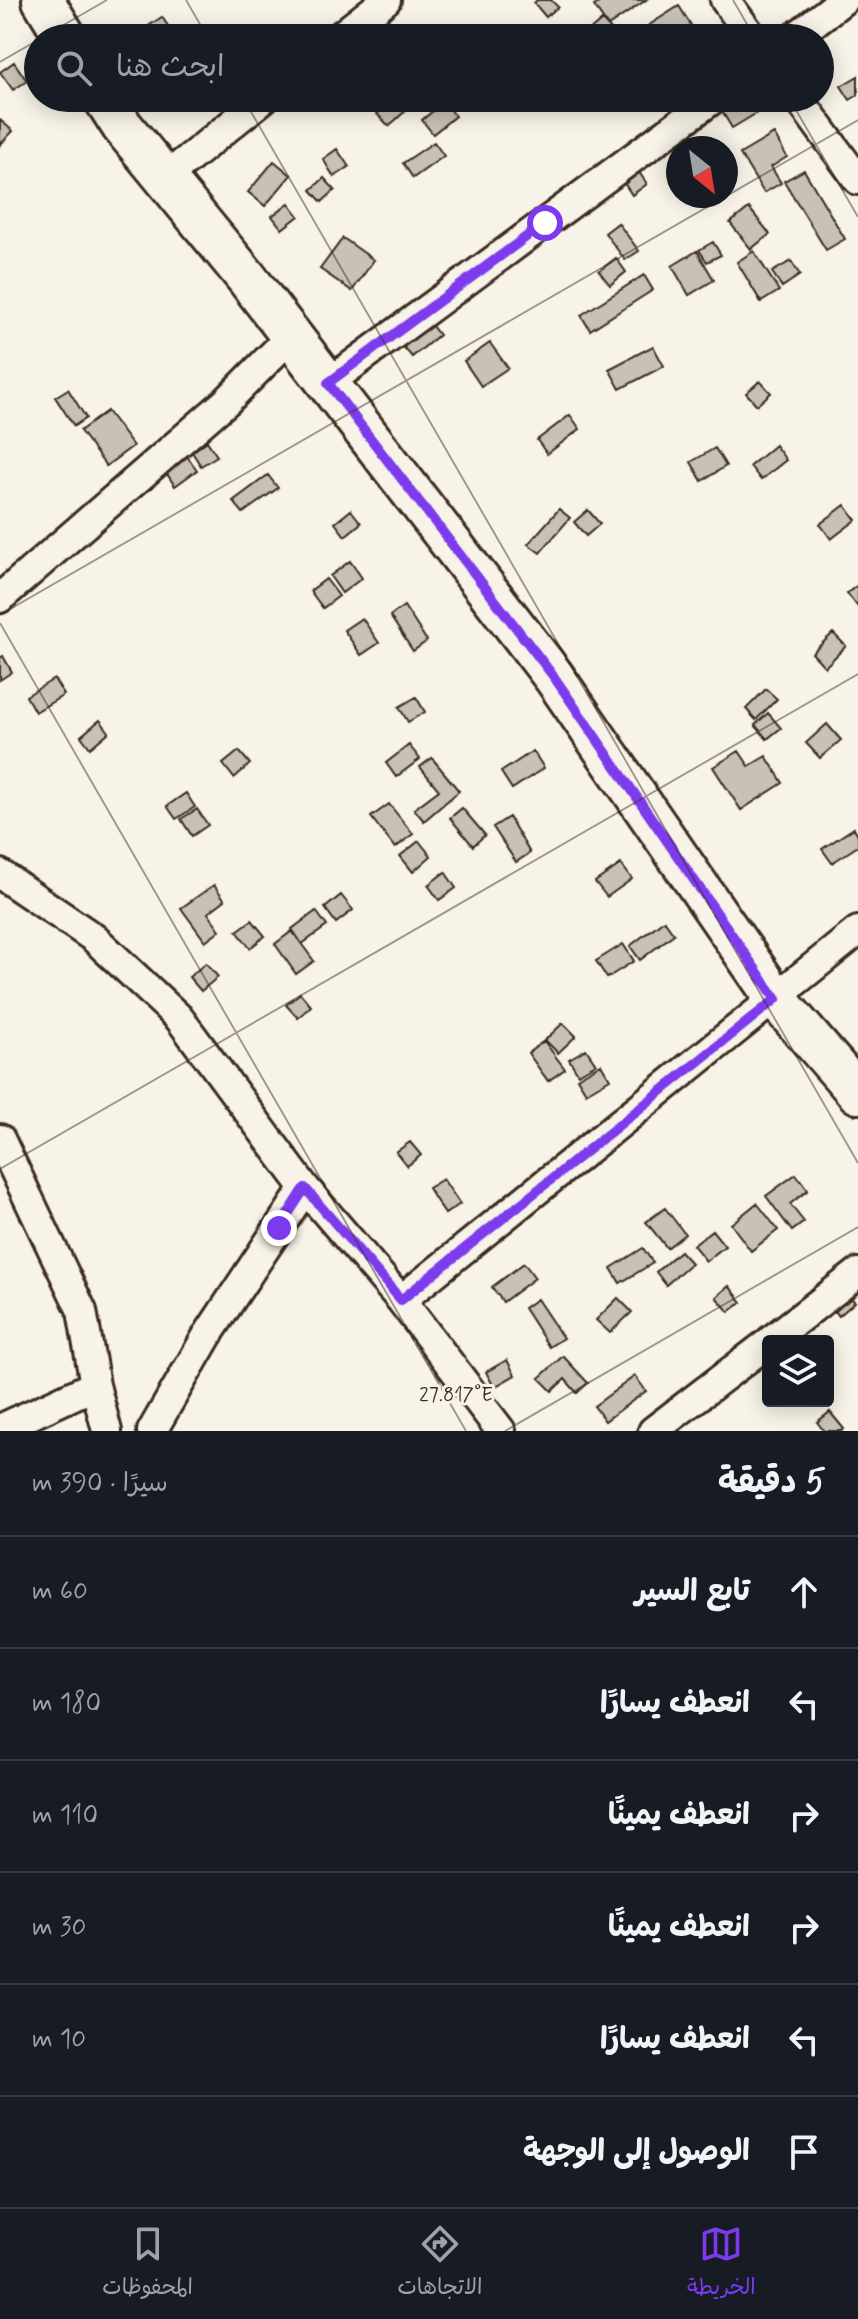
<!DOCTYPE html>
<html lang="ar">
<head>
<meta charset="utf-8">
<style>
  :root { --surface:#171b24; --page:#20242c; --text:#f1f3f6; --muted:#9ea1a6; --line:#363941; --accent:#7c3aed }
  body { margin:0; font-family:Mynerve,"Playpen Sans Arabic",sans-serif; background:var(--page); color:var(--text); direction:rtl }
  .controls { position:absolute; right:24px; bottom:24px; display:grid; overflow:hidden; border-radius:8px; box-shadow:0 4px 20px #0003 }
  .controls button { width:72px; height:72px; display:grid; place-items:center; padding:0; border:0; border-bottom:2px solid var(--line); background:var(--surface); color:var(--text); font:40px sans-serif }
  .compass { position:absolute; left:666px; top:136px; width:72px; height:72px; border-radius:50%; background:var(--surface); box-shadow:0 4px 20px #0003; rotate:150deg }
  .stop { position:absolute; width:24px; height:24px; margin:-18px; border:6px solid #7c3aed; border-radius:50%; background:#fff }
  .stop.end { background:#7c3aed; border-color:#fff; box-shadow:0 2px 8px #0008 }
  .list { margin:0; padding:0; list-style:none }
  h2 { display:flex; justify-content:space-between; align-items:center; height:104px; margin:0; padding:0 32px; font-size:34px }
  h2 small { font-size:26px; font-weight:400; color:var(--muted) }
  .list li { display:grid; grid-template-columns:52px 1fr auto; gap:24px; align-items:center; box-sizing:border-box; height:112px; padding:0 32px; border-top:2px solid var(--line) }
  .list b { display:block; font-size:30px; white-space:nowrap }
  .list em { font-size:26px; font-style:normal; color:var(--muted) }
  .icon { flex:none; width:44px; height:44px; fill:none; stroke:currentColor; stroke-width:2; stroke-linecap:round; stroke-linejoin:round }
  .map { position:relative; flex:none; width:858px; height:1431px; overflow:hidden; direction:ltr }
  .search { position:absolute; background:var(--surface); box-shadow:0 4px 20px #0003; left:24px; right:24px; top:24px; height:88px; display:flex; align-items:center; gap:20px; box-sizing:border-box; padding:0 28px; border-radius:44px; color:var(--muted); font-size:30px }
  .sheet { height:776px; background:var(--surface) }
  nav { display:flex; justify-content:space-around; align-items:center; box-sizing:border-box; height:112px; border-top:2px solid var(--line); background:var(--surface); font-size:22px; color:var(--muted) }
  nav a { display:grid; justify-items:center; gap:4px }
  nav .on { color:var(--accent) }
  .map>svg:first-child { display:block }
  .building { fill:#c8c1b6; stroke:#3b2a1e; stroke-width:2 }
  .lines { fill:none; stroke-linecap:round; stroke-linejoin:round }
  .street-casing { stroke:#3b2a1e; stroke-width:34 }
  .secondary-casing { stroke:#3b2a1e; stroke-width:46 }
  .street { stroke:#f7f3e8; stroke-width:28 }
  .secondary { stroke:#f7f3e8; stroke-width:40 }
  .route { stroke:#7c3aed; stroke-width:10 }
  .ticks { fill:none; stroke:#3b2a1e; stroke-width:2; stroke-opacity:0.45 }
  .ticks-label { font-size:20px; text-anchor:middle; fill:#3b2a1e; stroke:#f7f3e8; stroke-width:6; stroke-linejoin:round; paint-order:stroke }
</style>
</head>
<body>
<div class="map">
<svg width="858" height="1431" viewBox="0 0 858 1431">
  <rect width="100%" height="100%" fill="#f7f3e8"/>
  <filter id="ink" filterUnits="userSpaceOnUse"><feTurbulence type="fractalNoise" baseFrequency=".0125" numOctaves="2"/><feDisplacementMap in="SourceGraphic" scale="16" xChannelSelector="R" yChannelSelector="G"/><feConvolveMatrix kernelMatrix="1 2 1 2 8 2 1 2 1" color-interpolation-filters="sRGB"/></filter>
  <g filter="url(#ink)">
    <!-- building -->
    <path class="building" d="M 537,0 L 551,0 L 558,7 L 546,17 L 534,3 Z
      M 604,0 L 646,0 L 608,26 L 594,6 Z
      M 679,6 L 699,38 L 653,38 L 646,27 Z
      M 162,17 L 176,38 L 155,38 L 147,27 Z
      M 602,20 L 614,33 L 609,38 L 595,38 L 589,31 Z
      M 14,62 L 27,81 L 13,90 L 0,72 Z
      M 858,76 L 858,95 L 850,100 L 841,86 Z
      M 394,98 L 410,98 L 414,103 L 389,126 L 377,114 Z
      M 726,98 L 755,98 L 762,110 L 732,128 L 717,103 Z
      M 444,102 L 455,116 L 433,134 L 422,120 Z
      M 0,120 L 13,131 L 0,145 Z
      M 690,129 L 703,148 L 682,148 L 675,139 Z
      M 774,134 L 787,157 L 771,167 L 781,183 L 764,193 L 740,154 Z
      M 434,142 L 444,156 L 413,178 L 403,163 Z
      M 337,149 L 349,167 L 334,177 L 323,159 Z
      M 274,161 L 291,175 L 265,206 L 248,192 Z
      M 637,169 L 647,184 L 632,195 L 622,180 Z
      M 804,170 L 845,239 L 826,250 L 784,181 Z
      M 324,178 L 335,190 L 322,202 L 311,190 Z
      M 289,203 L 299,216 L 282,229 L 272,216 Z
      M 749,208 L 770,234 L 751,249 L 730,223 Z
      M 618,223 L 639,251 L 625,260 L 605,233 Z
      M 343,238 L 374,260 L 352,291 L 320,269 Z
      M 713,242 L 721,255 L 707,262 L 699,250 Z
      M 697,251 L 714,280 L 689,295 L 672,266 Z
      M 754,251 L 779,291 L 761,302 L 737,262 Z
      M 616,258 L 626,272 L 610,285 L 599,271 Z
      M 791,261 L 800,275 L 782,287 L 772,272 Z
      M 644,275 L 653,290 L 590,330 L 581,315 Z
      M 429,322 L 439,335 L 412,357 L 401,344 Z
      M 490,343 L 508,368 L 481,386 L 464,361 Z
      M 653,346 L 664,366 L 620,389 L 609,369 Z
      M 760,381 L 771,393 L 757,405 L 746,393 Z
      M 68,389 L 86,418 L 74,426 L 55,397 Z
      M 107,411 L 133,446 L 106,466 L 80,431 Z
      M 570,415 L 580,429 L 547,454 L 537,440 Z
      M 207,441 L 217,456 L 201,466 L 192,452 Z
      M 775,445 L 786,460 L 761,480 L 750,466 Z
      M 715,448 L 726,466 L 702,481 L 691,462 Z
      M 187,456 L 197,470 L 175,486 L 165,471 Z
      M 268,475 L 278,488 L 243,513 L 233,501 Z
      M 845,505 L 856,520 L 831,539 L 820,524 Z
      M 559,509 L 570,518 L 540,553 L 528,544 Z
      M 351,510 L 361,523 L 345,536 L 335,523 Z
      M 588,510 L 600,524 L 586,536 L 574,522 Z
      M 350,561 L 362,578 L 342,593 L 330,576 Z
      M 326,579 L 339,596 L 323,608 L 310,591 Z
      M 858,585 L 858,607 L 847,593 Z
      M 404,606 L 427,641 L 413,651 L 390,616 Z
      M 362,618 L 379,643 L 361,655 L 344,630 Z
      M 833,633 L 846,646 L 825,667 L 812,653 Z
      M 3,656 L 12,672 L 0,680 L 0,658 Z
      M 54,679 L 64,695 L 35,712 L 26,696 Z
      M 766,689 L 777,699 L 756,720 L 746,709 Z
      M 416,697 L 425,712 L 408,722 L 399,707 Z
      M 768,713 L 781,728 L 767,739 L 755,725 Z
      M 100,720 L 109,732 L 90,748 L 81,736 Z
      M 827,724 L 841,740 L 820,758 L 806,743 Z
      M 409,745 L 420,759 L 396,777 L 386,763 Z
      M 239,751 L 250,764 L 234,778 L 223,764 Z
      M 533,751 L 544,768 L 512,789 L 501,772 Z
      M 739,751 L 749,766 L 766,756 L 783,783 L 741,810 L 713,767 Z
      M 432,758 L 459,791 L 424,821 L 414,809 L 439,790 L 420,767 Z
      M 186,793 L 195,807 L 176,819 L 167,806 Z
      M 389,804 L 413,834 L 395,848 L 371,817 Z
      M 462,808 L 485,835 L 473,846 L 450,818 Z
      M 197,809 L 208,825 L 192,836 L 181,819 Z
      M 509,817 L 530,853 L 516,862 L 493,827 Z
      M 854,828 L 858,835 L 858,846 L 832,863 L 822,849 Z
      M 419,841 L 431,856 L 413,872 L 400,856 Z
      M 621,864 L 632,879 L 607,897 L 595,882 Z
      M 445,872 L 456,888 L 439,900 L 428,885 Z
      M 214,885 L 225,900 L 208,913 L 220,930 L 205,941 L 181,908 Z
      M 341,895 L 353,910 L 336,923 L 325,908 Z
      M 316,911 L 327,926 L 302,944 L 292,929 Z
      M 252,920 L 265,936 L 250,948 L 237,931 Z
      M 664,920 L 674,934 L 640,960 L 630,946 Z
      M 292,931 L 314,961 L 296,974 L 275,944 Z
      M 623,944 L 634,961 L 607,978 L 596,961 Z
      M 206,963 L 218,977 L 201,991 L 189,977 Z
      M 300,993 L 311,1006 L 298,1018 L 286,1005 Z
      M 563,1023 L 576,1036 L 558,1053 L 545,1040 Z
      M 544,1041 L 565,1069 L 548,1081 L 528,1053 Z
      M 586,1049 L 596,1064 L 578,1074 L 569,1059 Z
      M 601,1064 L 610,1079 L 586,1093 L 577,1078 Z
      M 410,1142 L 421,1155 L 407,1166 L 396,1152 Z
      M 796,1174 L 808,1190 L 790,1204 L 804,1222 L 792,1231 L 766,1196 Z
      M 443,1179 L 460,1204 L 445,1214 L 428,1188 Z
      M 757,1203 L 778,1230 L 751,1251 L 731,1224 Z
      M 665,1208 L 685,1234 L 667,1248 L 646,1222 Z
      M 712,1230 L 725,1246 L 706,1261 L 693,1245 Z
      M 643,1248 L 653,1263 L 620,1283 L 611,1268 Z
      M 680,1251 L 691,1263 L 666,1285 L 656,1272 Z
      M 524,1263 L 535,1278 L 503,1302 L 492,1287 Z
      M 729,1286 L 742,1302 L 729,1312 L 716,1297 Z
      M 845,1292 L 855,1302 L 839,1316 L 830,1305 Z
      M 618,1298 L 632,1312 L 610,1333 L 596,1320 Z
      M 537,1299 L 563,1338 L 549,1347 L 524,1308 Z
      M 563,1356 L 588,1383 L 577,1393 L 565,1379 L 552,1391 L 539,1378 Z
      M 507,1360 L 515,1375 L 494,1387 L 486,1372 Z
      M 635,1376 L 646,1391 L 605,1421 L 594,1406 Z
      M 830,1412 L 844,1429 L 842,1431 L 824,1431 L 817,1422 Z"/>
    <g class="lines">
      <!-- street casing -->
      <g class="street-casing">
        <path id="street" d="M 725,0 L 753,38
          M 338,38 L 386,0
          M 794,38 L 843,0
          M 798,98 L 858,180
          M 165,178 L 264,98
          M 328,383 L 714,98
          M 0,598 L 227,401 L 291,336
          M 0,874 L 94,938 L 179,1018 L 305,1188 L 401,1300 L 501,1431
          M 0,1139 L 82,1311 L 95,1385 L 107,1431
          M 401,1300 L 858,931
          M 770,1341 L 858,1273
          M 0,1429 L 95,1385
          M 152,1431 L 207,1336 L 305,1188
          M 653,1431 L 768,1343"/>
      </g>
      <!-- secondary casing -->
      <g class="secondary-casing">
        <path id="secondary" d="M 43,0 L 66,38
          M 104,98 L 122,126 L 246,277 L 554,677 L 776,999 L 858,1093"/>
      </g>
      <!-- street -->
      <use href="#street" class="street"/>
      <!-- secondary -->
      <use href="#secondary" class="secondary"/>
    </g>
  </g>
  <g class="lines" filter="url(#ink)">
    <!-- route -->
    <path class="route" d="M 279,1228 L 305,1188 L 401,1300 L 776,999 L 554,677 L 328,383 L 545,223"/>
  </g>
  <!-- ticks -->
  <path class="ticks" d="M 186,0 L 208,38M 733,0 L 755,38M 41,38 L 107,0M 0,62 L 38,40M 243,98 L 858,1163M 789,98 L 858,217M 0,615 L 858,120M 0,623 L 466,1431M 0,1169 L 858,674M 505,1431 L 858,1227"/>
  <g class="ticks-label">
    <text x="456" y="1401">27.817°E</text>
  </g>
</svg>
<div class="controls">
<button><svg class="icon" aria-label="layers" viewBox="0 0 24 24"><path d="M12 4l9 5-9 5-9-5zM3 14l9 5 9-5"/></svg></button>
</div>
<svg class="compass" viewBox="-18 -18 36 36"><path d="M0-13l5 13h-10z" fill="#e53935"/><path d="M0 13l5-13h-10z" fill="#9ea1a6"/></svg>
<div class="stop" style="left:545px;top:223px"></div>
<div class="stop end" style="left:279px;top:1228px"></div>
<div class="search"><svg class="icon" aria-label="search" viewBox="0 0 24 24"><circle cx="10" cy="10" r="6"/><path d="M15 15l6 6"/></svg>ابحث هنا</div>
</div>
<section class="sheet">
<h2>5 دقيقة<small>سيرًا · 390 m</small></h2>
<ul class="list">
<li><svg class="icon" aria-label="ahead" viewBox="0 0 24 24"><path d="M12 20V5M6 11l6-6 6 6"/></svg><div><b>تابع السير</b></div><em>60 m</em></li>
<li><svg class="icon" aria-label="left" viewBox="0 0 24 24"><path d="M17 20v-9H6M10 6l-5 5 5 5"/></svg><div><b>انعطف يسارًا</b></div><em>180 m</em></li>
<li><svg class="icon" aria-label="right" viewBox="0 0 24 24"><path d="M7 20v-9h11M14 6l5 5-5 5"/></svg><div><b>انعطف يمينًا</b></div><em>110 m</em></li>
<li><svg class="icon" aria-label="right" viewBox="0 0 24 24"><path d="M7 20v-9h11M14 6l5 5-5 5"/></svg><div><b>انعطف يمينًا</b></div><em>30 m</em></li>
<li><svg class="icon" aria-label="left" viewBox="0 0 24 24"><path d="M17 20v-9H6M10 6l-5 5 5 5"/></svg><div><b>انعطف يسارًا</b></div><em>10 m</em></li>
<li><svg class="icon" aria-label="arrive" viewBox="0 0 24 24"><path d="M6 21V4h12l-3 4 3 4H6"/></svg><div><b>الوصول إلى الوجهة</b></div></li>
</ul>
</section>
<nav>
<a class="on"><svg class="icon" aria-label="map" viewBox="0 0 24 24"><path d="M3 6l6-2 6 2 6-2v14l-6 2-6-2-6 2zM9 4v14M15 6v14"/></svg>الخريطة</a>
<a><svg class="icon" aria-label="directions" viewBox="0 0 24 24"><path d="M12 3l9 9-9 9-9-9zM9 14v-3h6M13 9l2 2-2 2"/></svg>الاتجاهات</a>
<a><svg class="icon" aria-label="saved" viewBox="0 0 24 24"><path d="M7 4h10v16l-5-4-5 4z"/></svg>المحفوظات</a>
</nav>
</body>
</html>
